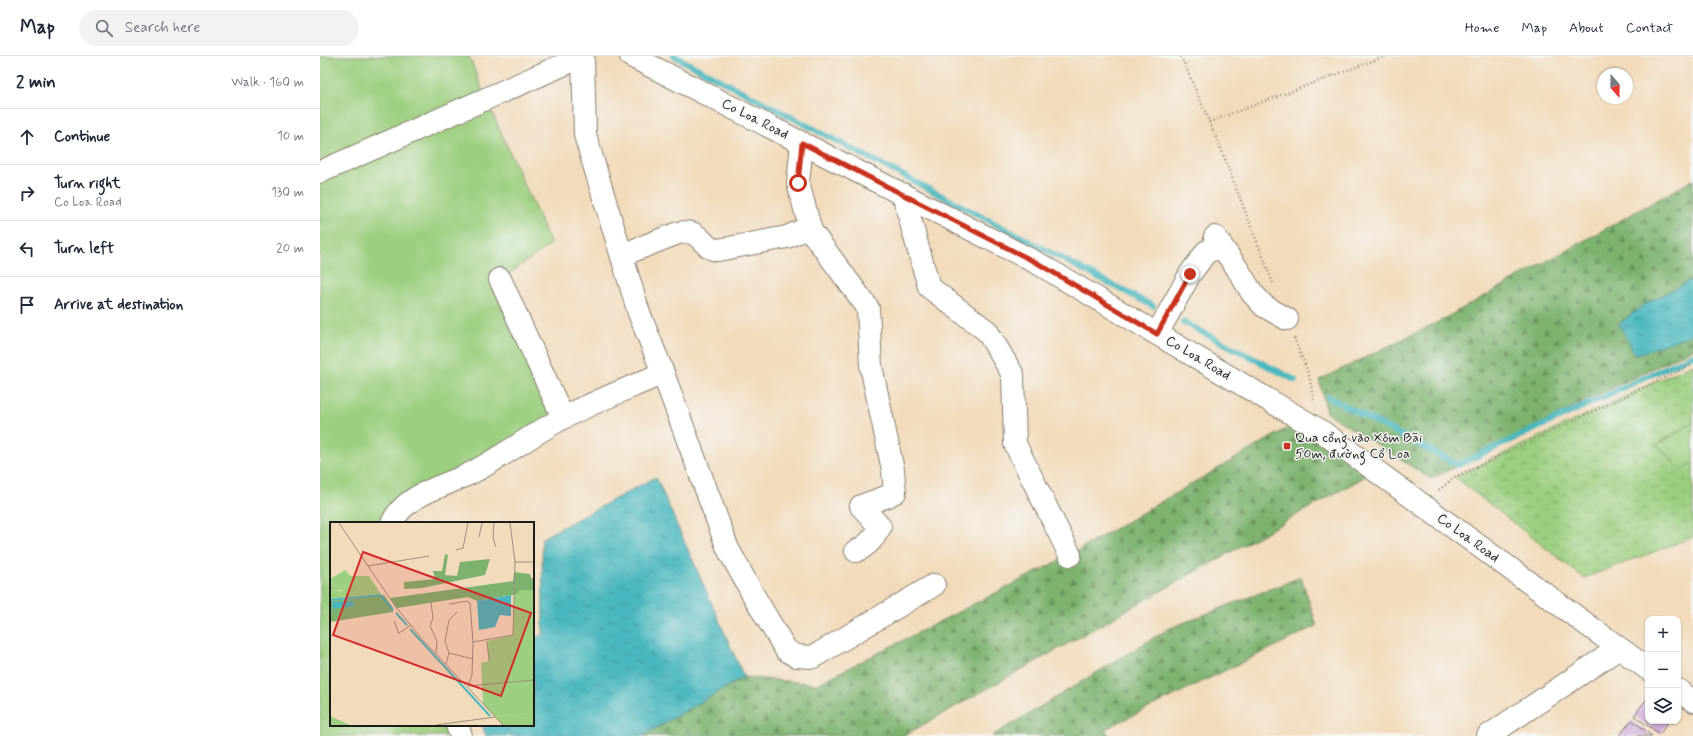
<!DOCTYPE html>
<html lang="en">
<head>
<meta charset="utf-8">
<style>
  :root { --surface:#fff; --page:#f2f2f3; --text:#1f2937; --muted:#747a83; --line:#e0e1e3 }
  body { margin:0; font-family:Mynerve,sans-serif; background:var(--page); color:var(--text) }
  .controls { position:absolute; right:12px; bottom:12px; display:grid; overflow:hidden; border-radius:8px; box-shadow:0 1px 3px #0004 }
  .controls button { width:36px; height:36px; display:grid; place-items:center; padding:0; border:0; border-bottom:1px solid var(--line); background:var(--surface); color:var(--text); font:20px sans-serif }
  .compass { position:absolute; left:1277px; top:12px; width:36px; height:36px; border-radius:50%; background:var(--surface); box-shadow:0 1px 3px #0004; rotate:160deg }
  .stop { position:absolute; width:12px; height:12px; margin:-9px; border:3px solid #c8321e; border-radius:50%; background:#fff }
  .stop.end { background:#c8321e; border-color:#fff; box-shadow:0 1px 4px #0008 }
  .list { margin:0; padding:0; list-style:none }
  h2 { display:flex; justify-content:space-between; align-items:center; height:52px; margin:0; padding:0 16px; font-size:17px }
  h2 small { font-size:13px; font-weight:400; color:var(--muted) }
  .list li { display:grid; grid-template-columns:26px 1fr auto; gap:12px; align-items:center; box-sizing:border-box; height:56px; padding:0 16px; border-top:1px solid var(--line) }
  .list b { display:block; font-size:15px; white-space:nowrap }
  .list p { margin:0; font-size:13px; white-space:nowrap; color:var(--muted) }
  .list em { font-size:13px; font-style:normal; color:var(--muted) }
  .icon { flex:none; width:22px; height:22px; fill:none; stroke:currentColor; stroke-width:2; stroke-linecap:round; stroke-linejoin:round }
  .map { position:relative; flex:none; width:1373px; height:680px; overflow:hidden }
  header { display:flex; align-items:center; gap:24px; box-sizing:border-box; height:56px; padding:0 20px; background:var(--surface); border-bottom:1px solid var(--line) }
  header strong { font-size:19px }
  nav { display:flex; gap:22px; margin-inline-start:auto; font-size:14px }
  .search { width:280px; height:36px; background:var(--page); display:flex; align-items:center; gap:10px; box-sizing:border-box; padding:0 14px; border-radius:22px; color:var(--muted); font-size:15px }
  main { display:flex }
  aside { flex:1; background:var(--surface) }
  .map>svg:first-child { display:block }
  .forest { fill:url(#forest-firs); stroke:#4c6745 }
  .wetland { fill:url(#wetland-marsh); stroke:#5c764e }
  .green { fill:#9ccf7f; stroke:#5c764e }
  .water { fill:url(#water-ripples); stroke:#326a6d }
  .lines { fill:none; stroke-linecap:round; stroke-linejoin:round }
  .stream { stroke:#48b7be; stroke-width:6 }
  .building { fill:#c597d4 }
  .minor-casing { stroke:#877c6c; stroke-width:24 }
  .path { stroke:#877c6c; stroke-width:2.5; stroke-dasharray:1 3; stroke-linecap:butt }
  .minor { stroke:#fff; stroke-width:22 }
  .route { stroke:#c8321e; stroke-width:5 }
  .poi-dot { fill:#c8321e; stroke:#f6f6f2; stroke-width:1.5 }
  .labels { text-anchor:middle; dominant-baseline:central; stroke-width:3; stroke-linejoin:round; paint-order:stroke }
  .street-label { font-size:14px; fill:#1c1c1c; stroke:#f6f6f2 }
  .poi-label { font-size:14px; fill:#1c1c1c; stroke:#f6f6f2; text-anchor:start }
  .inset-river { fill:none; stroke:#48b7be; stroke-width:2 }
  .inset-road { fill:none; stroke:#9c8f7b; stroke-width:1 }
  .view { fill:#d62828; fill-opacity:0.15; stroke:#d62828; stroke-width:2 }
  .inset-edge { fill:none; stroke:#1c1c1c; stroke-width:2 }
</style>
</head>
<body>
<header>
<strong>Map</strong>
<div class="search"><svg class="icon" aria-label="search" viewBox="0 0 24 24"><circle cx="10" cy="10" r="6"/><path d="M15 15l6 6"/></svg>Search here</div>
<nav><a>Home</a><a>Map</a><a>About</a><a>Contact</a></nav>
</header>
<main>
<aside>
<h2>2 min<small>Walk · 160 m</small></h2>
<ul class="list">
<li><svg class="icon" aria-label="ahead" viewBox="0 0 24 24"><path d="M12 20V5M6 11l6-6 6 6"/></svg><div><b>Continue</b></div><em>10 m</em></li>
<li><svg class="icon" aria-label="right" viewBox="0 0 24 24"><path d="M7 20v-9h11M14 6l5 5-5 5"/></svg><div><b>Turn right</b><p>Co Loa Road</p></div><em>130 m</em></li>
<li><svg class="icon" aria-label="left" viewBox="0 0 24 24"><path d="M17 20v-9H6M10 6l-5 5 5 5"/></svg><div><b>Turn left</b></div><em>20 m</em></li>
<li><svg class="icon" aria-label="arrive" viewBox="0 0 24 24"><path d="M6 21V4h12l-3 4 3 4H6"/></svg><div><b>Arrive at destination</b></div></li>
</ul>
</aside>
<div class="map">
<svg width="1373" height="680" viewBox="0 0 1373 680">
  <defs>
    <pattern id="forest-firs" width="22" height="20" patternUnits="userSpaceOnUse"><rect width="22" height="20" fill="#7db26e"/><path d="M5 1l3.5 6h-7zM16 11l3.5 6h-7z" fill="#66905a"/></pattern>
    <pattern id="wetland-marsh" width="20" height="14" patternUnits="userSpaceOnUse"><rect width="20" height="14" fill="#9ccf7f"/><path d="M1 5h8M5 5V1M11 12h8M15 12V8" fill="none" stroke="#86b16d"/></pattern>
    <pattern id="water-ripples" width="26" height="14" patternUnits="userSpaceOnUse"><rect width="26" height="14" fill="#48b7be"/><path d="M2 4q2-2 4 0t4 0M15 11q2-2 4 0t4 0" fill="none" stroke="#3b949a"/></pattern>
  </defs>
  <rect width="100%" height="100%" fill="#f6f6f2"/>
  <filter id="ink" filterUnits="userSpaceOnUse"><feTurbulence type="fractalNoise" baseFrequency=".025" numOctaves="2"/><feDisplacementMap in="SourceGraphic" scale="8" xChannelSelector="R" yChannelSelector="G"/><feConvolveMatrix kernelMatrix="1 2 1 2 8 2 1 2 1" color-interpolation-filters="sRGB"/></filter>
  <filter id="wash" filterUnits="userSpaceOnUse"><feTurbulence type="fractalNoise" baseFrequency=".012" numOctaves="4" result="noise"/><feDisplacementMap in="SourceGraphic" scale="16" xChannelSelector="R" yChannelSelector="G"/><feGaussianBlur stdDeviation="0.9" result="paint"/><feColorMatrix in="noise" values="0 0 0 0 0 0 0 0 0 0 0 0 0 0 0 0 0 1.4 0 .05"/><feComposite in="paint" operator="in"/></filter>
  <g filter="url(#wash)">
    <rect width="100%" height="100%" fill="#f2dbbb"/>
    <!-- forest -->
    <path class="forest" d="M 1373,124 L 1373,293 L 1267,344 L 1111,423 L 1007,357 L 999,324 L 1118,266 Z
      M 981,364 L 1055,415 L 583,680 L 322,680 L 424,621 L 497,628 L 750,499 Z
      M 981,521 L 997,570 L 785,673 L 789,680 L 672,680 L 850,572 Z"/>
    <!-- wetland -->
    <path class="wetland" d="M 1373,308 L 1373,367 L 1337,389 L 1361,414 L 1373,407 L 1373,481 L 1264,522 L 1135,421 Z"/>
    <!-- green -->
    <path class="green" d="M 0,0 L 149,0 L 166,43 L 231,188 L 180,224 L 243,362 L 73,467 L 11,467 L 11,669 L 138,669 L 142,680 L 0,680 Z
      M 1373,367 L 1373,407 L 1361,414 L 1337,389 Z"/>
    <!-- water -->
    <path class="water" d="M 1373,223 L 1373,278 L 1315,299 L 1299,268 L 1325,248 Z
      M 336,421 L 424,621 L 322,680 L 166,680 L 162,669 L 213,669 L 213,582 L 223,579 L 222,482 Z"/>
    <g class="lines">
      <!-- stream -->
      <path class="stream" d="M 354,0 L 833,250
        M 863,266 L 975,324
        M 1008,341 L 1138,409 L 1373,299"/>
    </g>
    <g id="blocks">
      <!-- building -->
      <path class="building" d="M 1328,641 L 1328,665 L 1349,665 L 1340,678 L 1314,660 Z
        M 1312,664 L 1332,680 L 1299,680 Z"/>
    </g>
  </g>
  <g filter="url(#ink)">
    <use href="#blocks" fill-opacity="0" stroke="#877c6c" stroke-width="1"/>
    <g class="lines">
      <!-- minor casing -->
      <g class="minor-casing">
        <path id="minor" d="M 311,0 L 719,208 L 1001,375 L 1328,613
          M 0,116 L 263,0
          M 583,138 L 609,231 L 667,275 L 693,319 L 695,388 L 750,499
          M 491,175 L 548,252 L 551,310 L 573,414 L 575,436 L 568,440 L 541,450 L 560,471 C 554,482 548,490 536,495
          M 895,181 L 917,212 L 932,237 L 944,250 L 967,263
          M 302,199 L 358,177 C 364,176 372,175 377,180 C 385,186 387,193 398,194 L 467,181 L 485,173 L 491,175 L 478,127 L 482,87
          M 180,223 L 243,362
          M 837,278 L 870,218 L 887,195 L 902,192
          M 343,317 L 408,493 L 435,542 L 466,594 L 476,600 L 493,601 L 614,529
          M 72,467 C 86,436 128,430 155,415 C 185,399 213,378 243,362 C 275,345 310,332 343,317 L 319,257 L 265,79 L 263,1
          M 1358,634 L 1373,645
          M 137,669 L 141,680
          M 1168,680 L 1299,592"/>
      </g>
      <!-- path -->
      <path class="path" d="M 861,0 L 901,93 L 953,227
        M 889,66 L 1066,0
        M 974,282 L 989,319 L 994,345
        M 1119,434 L 1135,421 L 1373,308"/>
      <!-- minor -->
      <use href="#minor" class="minor"/>
    </g>
  </g>
  <g class="lines" filter="url(#ink)">
    <!-- route -->
    <path class="route" d="M 478,127 L 482,87 L 719,208 L 837,278 L 870,218"/>
  </g>
  <!-- markers -->
  <rect class="poi-dot" x="963" y="386" width="8" height="8" rx="2"/>
  <g class="labels">
    <!-- street labels -->
    <g class="street-label">
      <text transform="translate(435 63) rotate(27)">Co Loa Road</text>
      <text transform="translate(878 302) rotate(31)">Co Loa Road</text>
      <text transform="translate(1148 482) rotate(36)">Co Loa Road</text>
    </g>
    <!-- poi labels -->
    <g class="poi-label">
      <text x="975" y="382">Qua cổng vào Xóm Bãi<tspan x="975" dy="16">50m, đường Cổ Loa</tspan></text>
    </g>
  </g>
  <!-- overview -->
  <g transform="translate(10 466)">
    <rect width="204" height="204" fill="#f2dbbb"/>
    <path d="M 115,32 L 118,33 L 115,53 L 127,54 L 130,40 L 160,37 L 155,53 L 92,66 L 74,67 L 74,60 L 105,57 L 103,49 L 112,49 ZM 184,50 L 200,52 L 201,56 L 204,57 L 204,68 L 190,68 L 188,72 L 147,79 L 138,75 L 67,86 L 60,76 L 183,59 ZM 54,73 L 63,86 L 63,90 L 0,100 L 0,79 Z" fill="#7db26e"/>
    <path d="M 15,48 L 21,54 L 39,54 L 51,72 L 0,77 L 0,69 L 12,69 L 22,63 L 6,66 L 0,57 ZM 204,191 L 204,203 L 173,203 L 165,195 Z" fill="#9ccf7f"/>
    <path d="M 0,57 L 6,66 L 23,63 L 24,67 L 0,69 ZM 190,68 L 204,68 L 204,191 L 165,195 L 153,182 L 151,141 L 159,139 L 157,119 L 183,113 L 184,73 L 188,72 ZM 0,194 L 20,203 L 0,203 Z" fill="#9ccf7f"/>
    <path d="M 181,73 L 181,94 L 170,93 L 165,105 L 149,108 L 147,79 ZM 23,79 L 24,84 L 3,87 L 2,80 Z" fill="#48b7be"/>
    <path class="inset-river" d="M 0,78 L 50,73 L 63,88M 66,91 L 77,103M 80,107 L 160,194"/>
    <path class="inset-road" d="M 9,1 L 65,84 L 92,117 L 173,203M 164,1 L 163,16 L 166,25M 180,1 L 185,40 L 204,40M 149,15 L 152,1M 126,28 L 133,26 L 138,1M 38,44 L 99,34M 101,80 L 103,96 L 100,104 L 107,119 L 106,131M 119,82 L 137,79 L 140,81 L 143,120M 64,99 L 69,112M 69,111 L 81,103M 157,119 L 159,139M 119,131 L 115,119 L 119,98 L 127,90M 116,142 L 119,131 L 143,137M 139,162 L 142,153 L 143,120 L 183,113 L 185,40M 138,164 L 204,158M 106,203 L 165,195"/>
    <path class="view" d="M 33,30 L 201,91 L 171,174 L 3,113 Z"/>
    <rect width="204" height="204" class="inset-edge"/>
  </g>
</svg>
<div class="controls">
<button>+</button>
<button>−</button>
<button><svg class="icon" aria-label="layers" viewBox="0 0 24 24"><path d="M12 4l9 5-9 5-9-5zM3 14l9 5 9-5"/></svg></button>
</div>
<svg class="compass" viewBox="-18 -18 36 36"><path d="M0-13l5 13h-10z" fill="#e53935"/><path d="M0 13l5-13h-10z" fill="#747a83"/></svg>
<div class="stop" style="left:478px;top:127px"></div>
<div class="stop end" style="left:870px;top:218px"></div>
</div>
</main>
</body>
</html>
